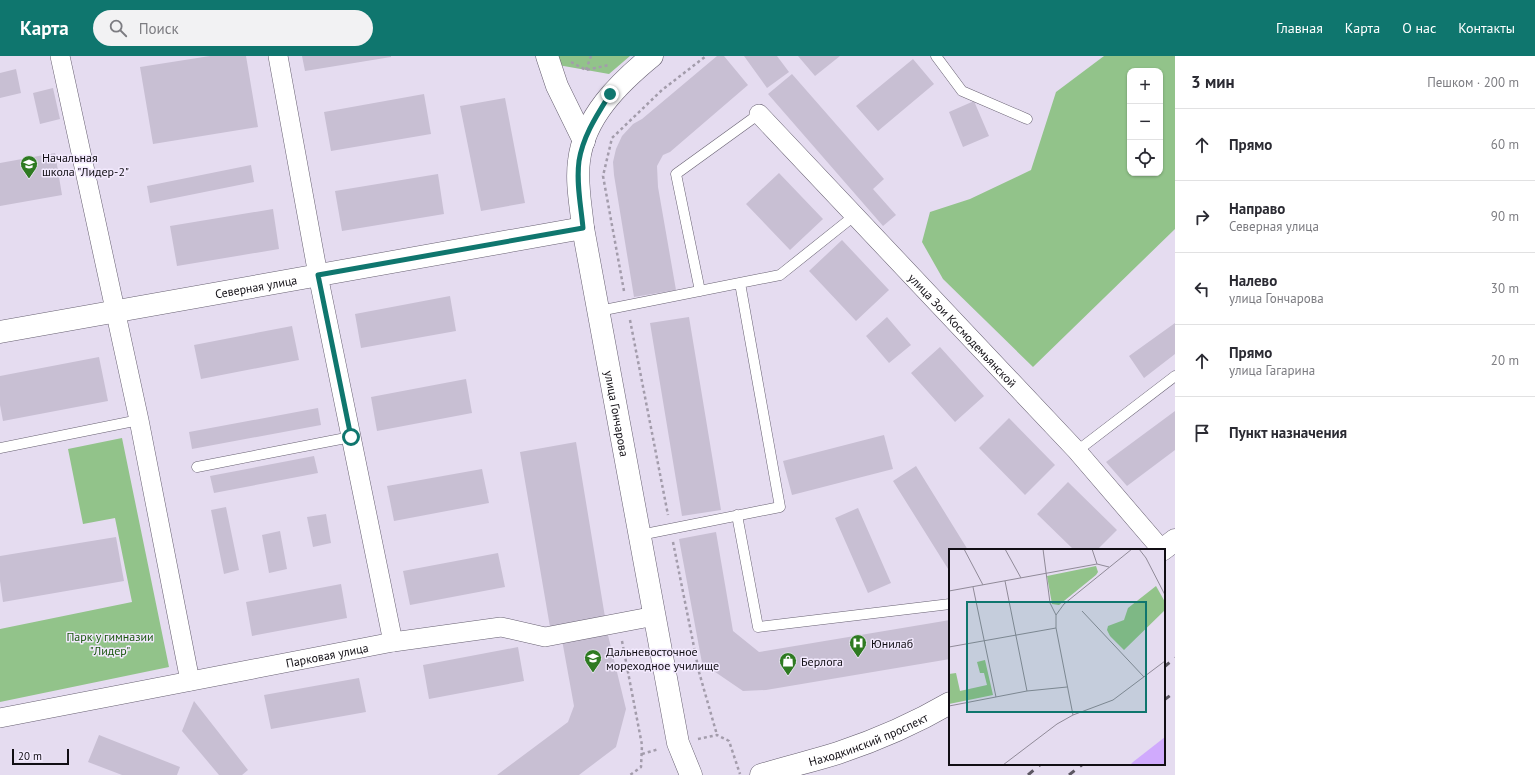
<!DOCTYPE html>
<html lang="ru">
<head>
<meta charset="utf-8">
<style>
  :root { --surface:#fff; --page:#f2f2f3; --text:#2b2b33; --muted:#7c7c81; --line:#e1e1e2; --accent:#0f766e }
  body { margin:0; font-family:"PT Sans",sans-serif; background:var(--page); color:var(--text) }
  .controls { position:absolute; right:12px; top:12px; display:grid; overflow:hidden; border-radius:8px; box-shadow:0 1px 3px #0004 }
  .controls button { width:36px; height:36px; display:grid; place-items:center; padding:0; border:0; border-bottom:1px solid var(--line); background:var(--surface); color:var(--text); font:20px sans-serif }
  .scale { position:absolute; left:12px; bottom:10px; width:57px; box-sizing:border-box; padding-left:4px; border:2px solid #110e14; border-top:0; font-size:11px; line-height:14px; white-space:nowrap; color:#110e14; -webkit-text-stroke:3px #f2e9fd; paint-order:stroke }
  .stop { position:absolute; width:12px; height:12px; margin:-9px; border:3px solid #0f766e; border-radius:50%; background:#fff }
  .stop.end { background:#0f766e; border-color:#fff; box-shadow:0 1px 4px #0008 }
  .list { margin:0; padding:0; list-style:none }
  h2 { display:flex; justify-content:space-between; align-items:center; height:52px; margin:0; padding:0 16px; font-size:17px }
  h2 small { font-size:13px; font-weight:400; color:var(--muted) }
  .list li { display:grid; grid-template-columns:26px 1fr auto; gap:12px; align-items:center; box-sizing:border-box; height:72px; padding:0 16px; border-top:1px solid var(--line) }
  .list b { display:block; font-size:15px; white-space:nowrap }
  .list p { margin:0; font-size:13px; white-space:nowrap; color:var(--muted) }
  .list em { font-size:13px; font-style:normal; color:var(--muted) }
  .icon { flex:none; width:22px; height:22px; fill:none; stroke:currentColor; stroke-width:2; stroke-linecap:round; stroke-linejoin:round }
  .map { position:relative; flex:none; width:1175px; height:719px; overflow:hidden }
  header { display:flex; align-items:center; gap:24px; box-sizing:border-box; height:56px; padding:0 20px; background:var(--accent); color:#fff }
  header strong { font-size:19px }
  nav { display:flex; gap:22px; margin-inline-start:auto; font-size:14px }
  .search { width:280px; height:36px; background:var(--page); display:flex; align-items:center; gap:10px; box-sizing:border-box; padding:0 14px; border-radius:22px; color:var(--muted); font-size:15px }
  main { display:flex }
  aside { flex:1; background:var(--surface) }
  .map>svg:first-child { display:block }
  .green { fill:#92c38a; fill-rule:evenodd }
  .building { fill:#c8bfd3 }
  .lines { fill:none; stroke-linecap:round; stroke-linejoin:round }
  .lane-casing { stroke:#676071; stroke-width:11 }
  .street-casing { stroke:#676071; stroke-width:20 }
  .secondary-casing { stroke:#676071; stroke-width:23 }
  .primary-casing { stroke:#676071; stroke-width:23 }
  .path { stroke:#a39cab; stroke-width:2.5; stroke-dasharray:3 3; stroke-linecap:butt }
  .lane { stroke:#fff; stroke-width:10 }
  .street { stroke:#fff; stroke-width:19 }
  .secondary { stroke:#fff; stroke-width:22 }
  .primary { stroke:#fff; stroke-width:22 }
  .rail { stroke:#5c5762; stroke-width:3; stroke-dasharray:7 7; stroke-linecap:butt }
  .route { stroke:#0f766e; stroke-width:5 }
  .labels { text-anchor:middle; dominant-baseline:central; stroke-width:3; stroke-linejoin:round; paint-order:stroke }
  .poi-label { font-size:12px; fill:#110e14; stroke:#f2e9fd; text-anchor:start }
  .street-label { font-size:12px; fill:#110e14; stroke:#f2e9fd }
  .park-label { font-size:12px; fill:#19560e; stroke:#f2e9fd }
  .inset-road { fill:none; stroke:#908a98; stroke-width:1 }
  .view { fill:#0f766e; fill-opacity:0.15; stroke:#0f766e; stroke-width:2 }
  .inset-edge { fill:none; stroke:#110e14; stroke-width:2 }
</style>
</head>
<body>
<header>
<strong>Карта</strong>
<div class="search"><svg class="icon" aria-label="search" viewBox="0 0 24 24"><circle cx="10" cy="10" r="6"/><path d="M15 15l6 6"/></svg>Поиск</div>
<nav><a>Главная</a><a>Карта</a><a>О нас</a><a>Контакты</a></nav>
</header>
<main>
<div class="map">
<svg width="1175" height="719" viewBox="0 0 1175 719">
  <rect width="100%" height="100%" fill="#e5dcf0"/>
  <!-- green -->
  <path class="green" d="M 556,0 L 630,0 L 609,18 L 558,9 Z
    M 1104,0 L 1175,0 L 1175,173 L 1033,311 L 943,223 L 922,186 L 930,156 L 970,143 L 1031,114 L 1056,36 ZM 1130,15 L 1160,15 L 1160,117 L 1130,117 Z
    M 122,382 L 169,611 L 0,646 L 0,573 L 132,546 L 115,462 L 83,468 L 68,393 Z"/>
  <!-- building -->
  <path class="building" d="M 210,0 L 246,0 L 258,71 L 153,88 L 140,11 Z
    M 302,0 L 391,0 L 391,1 L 305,15 Z
    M 717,0 L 724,0 L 748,29 L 670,96 L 663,99 L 657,110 L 658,131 L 676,234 L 634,241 L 614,119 L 613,106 L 616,93 L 622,80 L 633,68 L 642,63 Z
    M 744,0 L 777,0 L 789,16 L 767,32 Z
    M 798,0 L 840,0 L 815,20 Z
    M 913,3 L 934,28 L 878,75 L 856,50 Z
    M 16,13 L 21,37 L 0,42 L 0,17 Z
    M 792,18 L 884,123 L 873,133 L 896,159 L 883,170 L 768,38 Z
    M 53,32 L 60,63 L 40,68 L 33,37 Z
    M 424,38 L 431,78 L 331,95 L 324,56 Z
    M 505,42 L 525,147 L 481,155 L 460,50 Z
    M 974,45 L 989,80 L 963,91 L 949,56 Z
    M 55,97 L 62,139 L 0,150 L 0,107 Z
    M 251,109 L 254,126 L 150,147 L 147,130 Z
    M 779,117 L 823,163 L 790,194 L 746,148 Z
    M 438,118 L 444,158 L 342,175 L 335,135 Z
    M 273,153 L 279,193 L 177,210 L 170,170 Z
    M 842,184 L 889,234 L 856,265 L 809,215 Z
    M 450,240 L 456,275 L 361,292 L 355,258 Z
    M 689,261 L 721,454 L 682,460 L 650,267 Z
    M 887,261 L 911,289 L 889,307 L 866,280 Z
    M 1175,267 L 1175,298 L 1144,322 L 1129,300 Z
    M 292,270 L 299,304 L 201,323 L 194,289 Z
    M 940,291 L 984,340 L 955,366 L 911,317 Z
    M 99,301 L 108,345 L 3,365 L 0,349 L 0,320 Z
    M 466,323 L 472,357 L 377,375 L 371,341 Z
    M 318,352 L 321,369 L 192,393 L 189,376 Z
    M 1175,355 L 1175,394 L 1127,430 L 1106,406 Z
    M 1009,362 L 1055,409 L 1025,439 L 979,392 Z
    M 884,379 L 893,413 L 792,439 L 783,405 Z
    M 576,386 L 605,561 L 550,571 L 520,396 Z
    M 314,400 L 318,417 L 214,437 L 210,420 Z
    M 916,410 L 968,494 L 950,494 L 950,516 L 893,425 Z
    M 482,413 L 489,447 L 394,465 L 387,430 Z
    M 1068,426 L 1117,474 L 1097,494 L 1074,494 L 1037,458 Z
    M 226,451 L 239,514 L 224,518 L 211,454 Z
    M 858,452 L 891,527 L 868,537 L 835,462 Z
    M 326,458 L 331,487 L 313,491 L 307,461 Z
    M 280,475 L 287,513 L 269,517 L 262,479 Z
    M 716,476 L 733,575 L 759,596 L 950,564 L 950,603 L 766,634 L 743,635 L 702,607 L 679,483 Z
    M 116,481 L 124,525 L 3,546 L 0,525 L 0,500 Z
    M 498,497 L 505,531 L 410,549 L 403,515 Z
    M 341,528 L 347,562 L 252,580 L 246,546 Z
    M 607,575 L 626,653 L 616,691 L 579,719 L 497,719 L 568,666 L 574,650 L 562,584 Z
    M 518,591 L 524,625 L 429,643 L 423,609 Z
    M 359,622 L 366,656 L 271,673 L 264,639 Z
    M 194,645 L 248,714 L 242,719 L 219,719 L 182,675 Z
    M 99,679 L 180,711 L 177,719 L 122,719 L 88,706 Z"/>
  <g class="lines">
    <!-- lane casing -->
    <g class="lane-casing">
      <path id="lane" d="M 936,0 L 962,35 L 1027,63
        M 700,235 L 676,118 L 759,58
        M 599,255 L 780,219 L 854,160
        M 0,392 L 139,364
        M 1077,395 L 1175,320
        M 197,411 L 351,381
        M 737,459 L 758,571 L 950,548
        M 640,479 L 780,451 L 740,227"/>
    </g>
    <!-- street casing -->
    <g class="street-casing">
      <g id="street">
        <path d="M 60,0 L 139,364 L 190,625"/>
        <path d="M 278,0 L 318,219 L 393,586"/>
        <path id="s1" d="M 759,58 L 1077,395 L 1162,494"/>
        <path id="s2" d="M 0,662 L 393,586 L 501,571 L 545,581 L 655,560"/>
      </g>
    </g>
    <!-- secondary casing -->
    <g class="secondary-casing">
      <g id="secondary">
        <path d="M 547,0 L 557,30 L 584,85"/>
        <path id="s3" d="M 652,0 C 619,27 584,61 579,105 C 576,127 581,150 583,172 L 678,687 L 691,719"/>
        <path id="s4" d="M 0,276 L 583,172"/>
      </g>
    </g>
    <!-- primary casing -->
    <g class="primary-casing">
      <g id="primary">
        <path d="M 1162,494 L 1175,484"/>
        <path id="s5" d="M 761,719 C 786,711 813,705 838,697 C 877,684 914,668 950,647"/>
      </g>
    </g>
    <!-- path -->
    <path class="path" d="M 571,6 L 586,14 L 609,9
      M 586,14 L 591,0
      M 624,235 L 603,120 L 612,82 L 662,34 L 706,0
      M 630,264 L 668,459
      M 673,486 L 699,616 L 717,679
      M 622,585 L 642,689 L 641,711 L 630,719
      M 698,683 L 717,679 L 729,685 L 740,718
      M 642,698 L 659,693"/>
    <!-- lane -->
    <use href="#lane" class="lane"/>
    <!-- street -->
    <use href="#street" class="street"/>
    <!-- secondary -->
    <use href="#secondary" class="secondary"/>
    <!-- primary -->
    <use href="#primary" class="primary"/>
    <!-- rail -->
    <path class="rail" d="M 1164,611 L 1175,602
      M 1164,644 L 1175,636
      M 1028,719 L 1041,708
      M 1069,719 L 1083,708"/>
  </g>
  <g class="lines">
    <!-- route -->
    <path class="route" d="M 351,381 L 318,219 L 583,172 C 581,150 576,127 579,105 C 583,80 597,59 610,38"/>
  </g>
  <!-- icons -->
  <defs>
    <g id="school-pin" transform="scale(0.9)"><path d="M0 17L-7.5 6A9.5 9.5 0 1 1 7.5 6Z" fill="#2e7a21" stroke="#f2e9fd"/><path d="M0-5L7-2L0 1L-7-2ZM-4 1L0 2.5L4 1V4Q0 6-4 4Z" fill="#fff"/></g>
    <g id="hospital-pin" transform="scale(0.9)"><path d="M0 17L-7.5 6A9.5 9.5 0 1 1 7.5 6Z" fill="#2e7a21" stroke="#f2e9fd"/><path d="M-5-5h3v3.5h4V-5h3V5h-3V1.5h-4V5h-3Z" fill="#fff"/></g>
    <g id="university-pin" transform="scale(0.9)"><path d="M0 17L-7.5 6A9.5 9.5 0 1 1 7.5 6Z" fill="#2e7a21" stroke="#f2e9fd"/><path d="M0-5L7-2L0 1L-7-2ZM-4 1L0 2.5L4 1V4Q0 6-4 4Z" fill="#fff"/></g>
    <g id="shop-pin" transform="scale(0.9)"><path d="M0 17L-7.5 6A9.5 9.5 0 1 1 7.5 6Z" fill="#2e7a21" stroke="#f2e9fd"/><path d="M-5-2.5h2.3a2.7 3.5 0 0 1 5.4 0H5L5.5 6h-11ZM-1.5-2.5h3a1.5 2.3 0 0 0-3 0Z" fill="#fff"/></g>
  </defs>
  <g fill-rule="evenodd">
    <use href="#school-pin" x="29" y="108"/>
    <use href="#hospital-pin" x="858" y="587"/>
    <use href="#university-pin" x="593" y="602"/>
    <use href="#shop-pin" x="788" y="605"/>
  </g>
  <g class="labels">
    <!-- poi labels -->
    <g class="poi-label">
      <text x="42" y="101">Начальная<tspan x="42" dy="14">школа "Лидер-2"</tspan></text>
      <text x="871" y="587">Юнилаб</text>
      <text x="606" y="595">Дальневосточное<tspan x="606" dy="14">мореходное училище</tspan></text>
      <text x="801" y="605">Берлога</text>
    </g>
    <!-- street labels -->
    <g class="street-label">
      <text stroke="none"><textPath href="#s4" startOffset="260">Северная улица</textPath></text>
      <text stroke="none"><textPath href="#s1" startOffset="297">улица Зои Космодемьянской</textPath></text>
      <text stroke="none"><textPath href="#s3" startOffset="387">улица Гончарова</textPath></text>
      <text stroke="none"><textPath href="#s2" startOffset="333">Парковая улица</textPath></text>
      <text stroke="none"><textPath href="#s5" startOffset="113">Находкинский проспект</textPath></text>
    </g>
    <!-- park labels -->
    <g class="park-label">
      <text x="110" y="580">Парк у гимназии<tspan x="110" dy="14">"Лидер"</tspan></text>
    </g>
  </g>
  <!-- overview -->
  <g transform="translate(949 493)">
    <rect width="216" height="216" fill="#e5dcf0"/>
    <path d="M 147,17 L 149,23 L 147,26 L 110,56 L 103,55 L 98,27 ZM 207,37 L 216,53 L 216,61 L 175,101 L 161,87 L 158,81 L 159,77 L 175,71 L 179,59 ZM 36,111 L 44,146 L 0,155 L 0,125 L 7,124 L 11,142 L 38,136 L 35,124 L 31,124 L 28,113 Z" fill="#92c38a"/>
    <path d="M 216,188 L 216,216 L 181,216 L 184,213 Z" fill="#d0aafd"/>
    <path class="inset-road" d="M 15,0 L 34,36M 56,0 L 72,29M 94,0 L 101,54 L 107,66M 143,0 L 148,15M 190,0 L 197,9 L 216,46M 56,32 L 78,142M 24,38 L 47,148M 0,42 L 148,15 L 160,18M 133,62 L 195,128M 0,98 L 107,79M 0,157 L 78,142 L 118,138M 124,166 L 107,79 L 107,66 L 115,55 L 183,0M 54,216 L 108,175 L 124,166 L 164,151 L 216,112"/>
    <path class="view" d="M 18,53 L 197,53 L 197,163 L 18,163 Z"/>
    <rect width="216" height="216" class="inset-edge"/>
  </g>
</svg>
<div class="controls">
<button>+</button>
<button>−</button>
<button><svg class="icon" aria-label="locate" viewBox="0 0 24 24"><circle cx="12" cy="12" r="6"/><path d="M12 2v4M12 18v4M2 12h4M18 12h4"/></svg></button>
</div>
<div class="scale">20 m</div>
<div class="stop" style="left:351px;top:381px"></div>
<div class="stop end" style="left:610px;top:38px"></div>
</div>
<aside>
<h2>3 мин<small>Пешком · 200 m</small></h2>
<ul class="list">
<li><svg class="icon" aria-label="ahead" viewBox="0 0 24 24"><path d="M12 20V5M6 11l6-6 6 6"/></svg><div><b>Прямо</b></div><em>60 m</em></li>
<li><svg class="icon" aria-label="right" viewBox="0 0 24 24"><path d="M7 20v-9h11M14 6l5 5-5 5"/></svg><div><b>Направо</b><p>Северная улица</p></div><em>90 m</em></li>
<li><svg class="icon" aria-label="left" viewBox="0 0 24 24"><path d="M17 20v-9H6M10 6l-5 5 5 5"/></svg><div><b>Налево</b><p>улица Гончарова</p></div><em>30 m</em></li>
<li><svg class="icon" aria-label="ahead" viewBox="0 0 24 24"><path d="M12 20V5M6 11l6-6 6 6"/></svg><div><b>Прямо</b><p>улица Гагарина</p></div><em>20 m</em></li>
<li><svg class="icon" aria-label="arrive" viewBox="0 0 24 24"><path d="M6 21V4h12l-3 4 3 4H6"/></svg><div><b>Пункт назначения</b></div></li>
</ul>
</aside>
</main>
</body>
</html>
